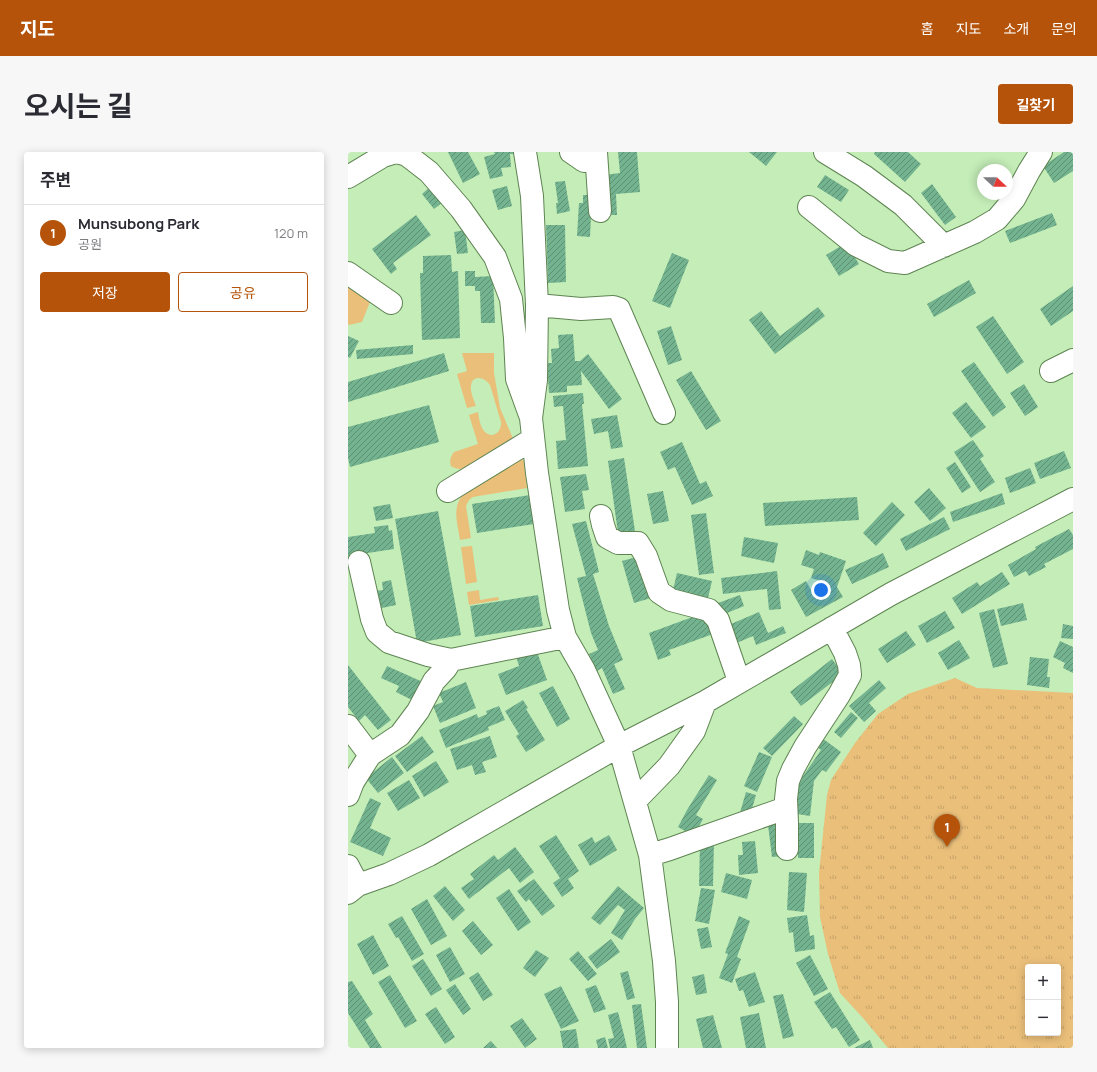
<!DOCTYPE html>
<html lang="ko">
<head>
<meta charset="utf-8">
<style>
  :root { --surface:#fff; --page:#f7f7f7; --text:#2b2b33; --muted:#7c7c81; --line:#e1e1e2; --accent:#b45309 }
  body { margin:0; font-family:Manrope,"Noto Sans KR",sans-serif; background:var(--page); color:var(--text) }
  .controls { position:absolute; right:12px; bottom:12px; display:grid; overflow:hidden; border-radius:4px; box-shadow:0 2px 10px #0003 }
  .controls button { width:36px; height:36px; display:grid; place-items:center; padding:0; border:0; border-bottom:1px solid var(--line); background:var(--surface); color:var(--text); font:20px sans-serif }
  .compass { position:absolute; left:629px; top:12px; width:36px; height:36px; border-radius:50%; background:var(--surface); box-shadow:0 2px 10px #0003; rotate:112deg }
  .you { position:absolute; left:473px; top:438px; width:14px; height:14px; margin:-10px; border:3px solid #fff; border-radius:50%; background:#1a73e8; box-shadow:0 0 0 6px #1a73e833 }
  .badge { display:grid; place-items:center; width:26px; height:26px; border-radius:50%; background:var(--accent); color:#fff; font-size:13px; font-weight:700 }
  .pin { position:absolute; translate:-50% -33px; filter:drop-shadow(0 1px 2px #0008) }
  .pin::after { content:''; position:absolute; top:21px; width:14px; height:12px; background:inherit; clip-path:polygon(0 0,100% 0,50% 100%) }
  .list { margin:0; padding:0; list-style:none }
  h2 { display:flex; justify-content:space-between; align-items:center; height:52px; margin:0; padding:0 16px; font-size:17px }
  h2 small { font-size:13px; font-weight:400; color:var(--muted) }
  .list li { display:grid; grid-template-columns:26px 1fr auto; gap:12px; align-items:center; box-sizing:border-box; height:56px; padding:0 16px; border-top:1px solid var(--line) }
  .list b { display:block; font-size:15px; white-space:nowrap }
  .list p { margin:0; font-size:13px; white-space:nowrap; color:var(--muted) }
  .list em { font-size:13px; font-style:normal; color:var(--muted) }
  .actions { display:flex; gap:8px; padding:12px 16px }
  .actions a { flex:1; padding:9px 0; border:1px solid var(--accent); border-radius:4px; text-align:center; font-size:14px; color:var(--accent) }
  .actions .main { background:var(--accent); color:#fff }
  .map { position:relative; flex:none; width:725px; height:896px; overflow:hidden; border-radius:4px }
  header { display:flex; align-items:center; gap:24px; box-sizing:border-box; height:56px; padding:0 20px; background:var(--accent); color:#fff }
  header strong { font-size:19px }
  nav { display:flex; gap:22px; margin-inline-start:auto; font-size:14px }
  .intro { display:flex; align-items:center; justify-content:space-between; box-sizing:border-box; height:96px; padding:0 24px }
  h1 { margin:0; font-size:28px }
  .button { padding:10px 18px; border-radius:4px; background:var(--accent); color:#fff; font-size:14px; font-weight:700 }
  main { display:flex; gap:24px; padding:0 24px }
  aside { flex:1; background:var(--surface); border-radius:4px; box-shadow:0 2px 10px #0003 }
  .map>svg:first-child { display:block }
  .grass { fill:#eabf7a }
  .park { fill:url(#park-tufts); fill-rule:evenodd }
  .building { fill:url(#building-hatch) }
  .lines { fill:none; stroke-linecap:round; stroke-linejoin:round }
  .minor-casing { stroke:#5e8452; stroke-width:24 }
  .minor { stroke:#fff; stroke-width:22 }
</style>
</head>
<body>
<header>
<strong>지도</strong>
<nav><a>홈</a><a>지도</a><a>소개</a><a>문의</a></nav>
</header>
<div class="intro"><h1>오시는 길</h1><a class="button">길찾기</a></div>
<main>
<aside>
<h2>주변<small></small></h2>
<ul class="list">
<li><span class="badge">1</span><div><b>Munsubong Park</b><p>공원</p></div><em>120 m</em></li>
</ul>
<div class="actions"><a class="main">저장</a><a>공유</a></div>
</aside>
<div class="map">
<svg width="725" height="896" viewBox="0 0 725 896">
  <defs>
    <pattern id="park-tufts" width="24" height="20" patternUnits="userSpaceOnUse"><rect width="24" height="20" fill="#eabf7a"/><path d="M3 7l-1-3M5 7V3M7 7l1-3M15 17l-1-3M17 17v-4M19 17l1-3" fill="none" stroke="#c7a368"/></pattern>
    <pattern id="building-hatch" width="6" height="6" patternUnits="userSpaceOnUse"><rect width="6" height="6" fill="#74b38f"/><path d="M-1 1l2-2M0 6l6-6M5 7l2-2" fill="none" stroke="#5d9073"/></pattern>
  </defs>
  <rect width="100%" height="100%" fill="#c4edb7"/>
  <!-- grass -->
  <path class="grass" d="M 0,127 L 24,145 L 14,170 L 1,173 L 0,172 Z
    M 114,201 L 146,201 L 146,221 L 152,256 L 166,289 L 121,316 C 114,317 109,318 103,314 C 101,308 103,304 106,300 L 130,292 L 121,263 L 130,260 C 131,266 132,274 136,279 C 144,288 154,280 153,270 L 142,233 C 137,225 124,222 123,234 C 122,240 126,248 128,254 L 119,256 L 109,222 L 119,219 Z
    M 172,302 L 176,310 L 179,336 L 125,345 L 121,348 L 118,354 L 123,386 L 112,388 C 109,367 103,356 118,338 Z
    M 124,394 L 129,430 L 118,432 L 113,395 Z
    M 131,438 L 132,448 L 150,445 L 151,448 L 121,453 L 119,440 Z"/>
  <!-- park -->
  <path class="park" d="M 607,526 L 629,536 L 725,541 L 725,896 L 540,896 L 515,866 L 492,841 L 480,802 L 472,765 L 471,721 L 479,643 L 483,628 L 507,591 L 530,562 L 560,542 ZM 680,815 L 710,815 L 710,881 L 680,881 Z"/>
  <!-- building -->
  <path class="building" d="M 100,0 L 120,0 L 132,22 L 115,31 Z
    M 146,0 L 168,0 L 168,2 L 162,2 L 163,15 L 153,16 L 155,24 L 142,27 L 136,5 L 147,2 Z
    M 270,0 L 289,0 L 292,40 L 268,42 L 269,63 L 259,63 L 256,23 L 272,21 Z
    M 401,0 L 429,0 L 418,14 Z
    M 527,0 L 560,0 L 573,12 L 557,30 L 526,2 Z
    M 716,0 L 725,0 L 725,19 L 706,31 L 695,14 Z
    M 477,23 L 501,38 L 493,50 L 469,35 Z
    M 217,29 L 222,59 L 209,62 L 208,51 L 210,51 L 207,30 Z
    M 584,32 L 608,65 L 597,73 L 573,41 Z
    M 83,34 L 95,50 L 86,57 L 74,42 Z
    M 159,34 L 164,54 L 150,58 L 144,38 Z
    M 235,43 L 244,43 L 242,85 L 229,84 L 231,51 L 235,51 Z
    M 704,61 L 709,73 L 662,91 L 657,79 Z
    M 68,63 L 83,83 L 45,111 L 49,117 L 43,122 L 24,97 Z
    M 198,73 L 217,73 L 218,130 L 200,131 Z
    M 117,78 L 120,101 L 109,102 L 106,80 Z
    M 498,91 L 511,112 L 491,124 L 478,103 Z
    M 324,101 L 341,108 L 322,156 L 304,149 Z
    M 103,103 L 104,120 L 110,119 L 112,186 L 74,188 L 72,121 L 75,121 L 75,104 Z
    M 117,119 L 127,119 L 127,125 L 145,124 L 147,171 L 133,171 L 132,139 L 127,139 L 127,134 L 117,134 Z
    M 621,128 L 628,141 L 586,165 L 579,152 Z
    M 725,134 L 725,159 L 703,174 L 692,157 Z
    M 470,155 L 477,164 L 427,202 L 401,168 L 413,159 L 432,184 Z
    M 645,164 L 676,210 L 659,222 L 628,175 Z
    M 323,174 L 334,208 L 320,213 L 309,179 Z
    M 225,182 L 227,209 L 232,209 L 240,202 L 274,247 L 261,257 L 233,219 L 234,233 L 219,234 L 219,240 L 201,241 L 199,211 L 204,211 L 203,197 L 211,196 L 210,183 Z
    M 0,184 L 11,189 L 2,206 L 0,205 Z
    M 65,193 L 65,202 L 9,207 L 8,198 Z
    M 96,201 L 101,219 L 0,250 L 0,230 Z
    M 626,210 L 658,255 L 645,265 L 613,219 Z
    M 343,219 L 373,269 L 358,278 L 328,228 Z
    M 676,232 L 690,255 L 677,264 L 662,241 Z
    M 235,241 L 236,252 L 234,252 L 240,314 L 210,317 L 208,289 L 218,288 L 215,254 L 206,255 L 205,244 Z
    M 618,250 L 638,275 L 623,286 L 604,261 Z
    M 81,253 L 91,290 L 2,315 L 0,306 L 0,275 Z
    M 269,263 L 275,295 L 263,297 L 260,279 L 246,282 L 243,267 Z
    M 625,288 L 636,304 L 632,307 L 647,330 L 632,340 L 606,300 Z
    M 334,290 L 352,332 L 358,329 L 365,344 L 344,353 L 327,315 L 320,318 L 312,300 Z
    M 716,299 L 723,316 L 692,327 L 686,311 Z
    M 276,306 L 287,379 L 270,381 L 260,309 Z
    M 607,310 L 623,335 L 614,341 L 598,316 Z
    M 682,316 L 688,331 L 662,341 L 657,326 Z
    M 238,322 L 241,338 L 234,339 L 237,357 L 217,360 L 212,325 Z
    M 581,336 L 598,356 L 582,369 L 566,350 Z
    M 315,339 L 321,369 L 305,372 L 299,342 Z
    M 654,341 L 657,352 L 605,370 L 602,360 Z
    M 182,343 L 186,372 L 129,381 L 124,352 Z
    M 509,345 L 511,368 L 417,374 L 415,351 Z
    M 544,350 L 557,363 L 528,394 L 515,381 Z
    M 42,352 L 45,366 L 28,369 L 25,355 Z
    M 90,359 L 113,483 L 69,491 L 47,367 Z
    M 358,361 L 366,421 L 351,423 L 343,363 Z
    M 596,365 L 602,377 L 558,399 L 552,387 Z
    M 238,369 L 251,420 L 245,422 L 261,474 L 275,508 L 266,512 L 277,537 L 265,542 L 254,516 L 249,519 L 241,502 L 250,498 L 243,481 L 229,426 L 238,424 L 224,372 Z
    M 40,373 L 41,379 L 44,378 L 46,397 L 0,404 L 0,385 L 27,381 L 26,375 Z
    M 721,377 L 725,383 L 725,397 L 696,412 L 698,415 L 681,424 L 678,419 L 666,425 L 660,413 L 688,397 L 687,395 Z
    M 396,385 L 430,391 L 426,411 L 393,404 Z
    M 458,398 L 471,403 L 472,400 L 498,409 L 489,435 L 495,445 L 458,465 L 443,438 L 458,429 L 463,438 L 476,430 L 463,426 L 466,417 L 453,413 Z
    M 535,401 L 541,415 L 504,432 L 497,418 Z
    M 292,404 L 303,446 L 286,451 L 274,409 Z
    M 429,419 L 433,457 L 421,458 L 419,437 L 375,442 L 373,426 Z
    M 654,420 L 662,432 L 614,462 L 604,446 L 629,430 L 632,434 Z
    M 329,421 L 364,429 L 360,446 L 325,438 Z
    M 43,428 L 48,453 L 29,457 L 26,439 L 35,438 L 34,430 Z
    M 190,443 L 195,474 L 127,485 L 122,454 Z
    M 392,443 L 396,454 L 374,463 L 370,451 Z
    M 675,451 L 679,468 L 653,474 L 649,457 Z
    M 646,457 L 660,512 L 645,516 L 631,461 Z
    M 597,459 L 607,476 L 579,491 L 570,474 Z
    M 358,460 L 365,482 L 321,498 L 323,503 L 310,508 L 301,481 Z
    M 411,460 L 420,481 L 435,474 L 438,481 L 408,493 L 405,484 L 384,493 L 376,475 Z
    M 715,472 L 725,474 L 725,487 L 713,486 Z
    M 558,479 L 568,493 L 539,511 L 530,497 Z
    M 611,488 L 622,506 L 600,518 L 590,501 Z
    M 712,489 L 725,495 L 725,521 L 715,516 L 717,511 L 705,505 Z
    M 188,497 L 199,528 L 158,543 L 150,522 L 171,514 L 168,504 Z
    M 682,505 L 701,507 L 699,525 L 702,525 L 701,536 L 679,533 Z
    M 484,507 L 495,522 L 453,554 L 442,540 Z
    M 0,513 L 43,568 L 30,578 L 17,563 L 11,569 L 0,555 Z
    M 39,514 L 77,531 L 68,550 L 48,540 L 51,534 L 33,526 Z
    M 531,528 L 538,536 L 521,551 L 528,559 L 516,570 L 501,554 Z
    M 118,530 L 128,556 L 92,571 L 85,554 L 95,550 L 91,541 Z
    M 205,534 L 222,567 L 209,575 L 191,541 Z
    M 175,548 L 180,556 L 178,557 L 197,588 L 178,600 L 168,584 L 171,582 L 157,559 Z
    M 151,554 L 157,568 L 140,575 L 141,578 L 98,596 L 91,578 L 129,562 L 130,566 L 139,562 L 138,559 Z
    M 503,560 L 510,566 L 493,586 L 486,580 Z
    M 446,564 L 455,572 L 424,604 L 415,596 Z
    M 74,584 L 86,600 L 59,620 L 47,604 Z
    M 142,584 L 149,605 L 134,610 L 138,620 L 127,623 L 124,613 L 109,618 L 102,597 Z
    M 474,586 L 493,600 L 478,620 L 474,618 L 466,629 L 462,664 L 443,661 L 447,627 L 453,627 L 473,598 L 468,594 Z
    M 411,600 L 424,605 L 409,640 L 396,634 Z
    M 44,605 L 56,621 L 30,641 L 18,626 Z
    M 88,609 L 101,630 L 76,645 L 64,624 Z
    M 361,623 L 369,628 L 348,663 L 355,667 L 346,684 L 330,675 L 339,658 Z
    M 61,628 L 72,646 L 50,659 L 39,641 Z
    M 398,640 L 408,643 L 401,667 L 391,664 Z
    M 22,646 L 33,651 L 22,676 L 43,686 L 35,704 L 2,690 Z
    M 443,671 L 466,671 L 466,706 L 450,706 L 450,686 L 442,685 Z
    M 433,672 L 436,704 L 424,705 L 420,673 Z
    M 208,683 L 231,719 L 220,727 L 226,736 L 214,745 L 205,731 L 212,726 L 191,694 Z
    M 261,683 L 269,698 L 242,714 L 230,693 L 244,685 L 247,691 Z
    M 352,689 L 366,689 L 365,734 L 351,734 Z
    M 407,689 L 410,721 L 391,723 L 390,703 L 395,703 L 394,690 Z
    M 167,695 L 186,720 L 172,731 L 161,716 L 121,747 L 113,736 L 126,727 L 122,722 L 146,703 L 150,708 Z
    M 441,720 L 459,721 L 456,760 L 439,758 Z
    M 378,721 L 404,728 L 399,747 L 373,740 Z
    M 186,727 L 207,754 L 194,764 L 181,747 L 178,750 L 169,739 Z
    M 97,734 L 117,758 L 105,769 L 85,744 Z
    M 270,734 L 296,756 L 287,767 L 274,788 L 263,781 L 277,758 L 270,753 L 252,773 L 243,766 Z
    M 353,736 L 367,738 L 361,772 L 347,769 Z
    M 161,737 L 183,770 L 170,779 L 148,746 Z
    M 79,747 L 99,784 L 83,793 L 63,757 Z
    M 459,763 L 462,784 L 466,783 L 467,797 L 447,800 L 445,780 L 441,781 L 439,766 Z
    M 54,764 L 76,802 L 64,809 L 50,785 L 48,786 L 40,772 Z
    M 391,764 L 402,769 L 389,805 L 393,807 L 384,831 L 371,826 L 380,802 L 377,801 Z
    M 125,769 L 145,793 L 133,803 L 114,779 Z
    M 360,775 L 364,795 L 353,797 L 349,777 Z
    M 25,783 L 41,814 L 25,823 L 9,792 Z
    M 263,787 L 272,800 L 249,817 L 240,805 Z
    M 102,795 L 117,822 L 102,830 L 88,803 Z
    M 188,798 L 201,806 L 187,825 L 175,816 Z
    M 230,799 L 249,822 L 240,829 L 221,807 Z
    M 462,803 L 480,837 L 466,844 L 448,811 Z
    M 75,807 L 94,837 L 83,844 L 64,814 Z
    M 280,819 L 287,846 L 279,848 L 272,821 Z
    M 130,820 L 145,843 L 135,849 L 121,826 Z
    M 407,820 L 417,850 L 401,855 L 395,838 L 391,839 L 387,827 Z
    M 356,822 L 359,841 L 348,843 L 344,825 Z
    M 42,823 L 69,869 L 57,876 L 30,830 Z
    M 4,829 L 25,862 L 17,868 L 34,896 L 22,896 L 0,861 L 0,830 Z
    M 107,832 L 123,857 L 115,863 L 98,838 Z
    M 248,833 L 258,857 L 246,861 L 237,837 Z
    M 213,834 L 231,869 L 213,877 L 196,842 Z
    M 482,840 L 512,888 L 501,895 L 488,875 L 484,877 L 466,850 Z
    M 435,842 L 446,884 L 435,887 L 425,844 Z
    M 293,852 L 299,896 L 289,896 L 284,853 Z
    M 88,855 L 107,885 L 97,892 L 77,862 Z
    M 270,860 L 276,883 L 279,896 L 262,896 L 260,887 L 266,886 L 260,863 Z
    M 411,861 L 418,896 L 398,896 L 392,865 Z
    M 365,863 L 374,896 L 355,896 L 348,867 Z
    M 174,866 L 189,887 L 177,896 L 162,874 Z
    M 228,877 L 231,896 L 215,896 L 212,879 Z
    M 257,885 L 260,896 L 250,896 L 248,888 Z
    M 522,888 L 525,896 L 506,896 Z
    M 143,889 L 149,896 L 135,896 Z"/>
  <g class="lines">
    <!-- minor casing -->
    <g class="minor-casing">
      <path id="minor" d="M 177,0 L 184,44 L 189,153 L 188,228 L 183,266 L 189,321 L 210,458 L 217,485 L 236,518 L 271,594 L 302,703 L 316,809 L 319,850 L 319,896
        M 223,0 L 236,9 L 248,9
        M 248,0 L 252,59
        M 477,0 L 516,24 L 555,53 L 596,94
        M 0,25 L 35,4 L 48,0 L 59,3 L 81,20 L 113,57 L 147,105 L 163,147 L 167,186 L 169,227 L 182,263
        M 461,55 L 508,93 L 540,109 L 557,111 L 627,80 L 649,67 L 666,47 L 681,19 L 693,0
        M 0,121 L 43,151
        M 189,153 L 233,157 L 265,155 L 271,157 L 316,261
        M 703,219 L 725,208
        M 100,339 L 185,287
        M 253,364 L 255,373 L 259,385 L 270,391 L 290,391 L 298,404 L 311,440 L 323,448 L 361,458 L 370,468 L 391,529
        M 11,410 L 24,467 L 29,480 L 41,490 L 80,503 L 103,508
        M 0,574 L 22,603
        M 0,643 L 5,630 L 22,603 L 52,583 L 70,559 L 86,529 L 98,516 L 103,508 L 217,485
        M 287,649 L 321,614 L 346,579 L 357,550
        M 439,697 L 439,671 L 438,647 L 440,629 L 445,617 L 457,595 L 491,543 L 502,523 L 501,513 L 497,501 L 484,476
        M 302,703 L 322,697 L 347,688 L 438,656
        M 0,714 L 10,733
        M 0,741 L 10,733 L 41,722 L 81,703 L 271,594 L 357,550 L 543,442 L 725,347"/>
    </g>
    <!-- minor -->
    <use href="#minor" class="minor"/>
  </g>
</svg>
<div class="controls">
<button>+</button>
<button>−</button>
</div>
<svg class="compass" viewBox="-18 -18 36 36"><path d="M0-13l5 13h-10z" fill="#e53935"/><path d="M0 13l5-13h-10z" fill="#7c7c81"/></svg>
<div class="you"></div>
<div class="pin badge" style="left:599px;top:695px">1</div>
</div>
</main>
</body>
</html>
